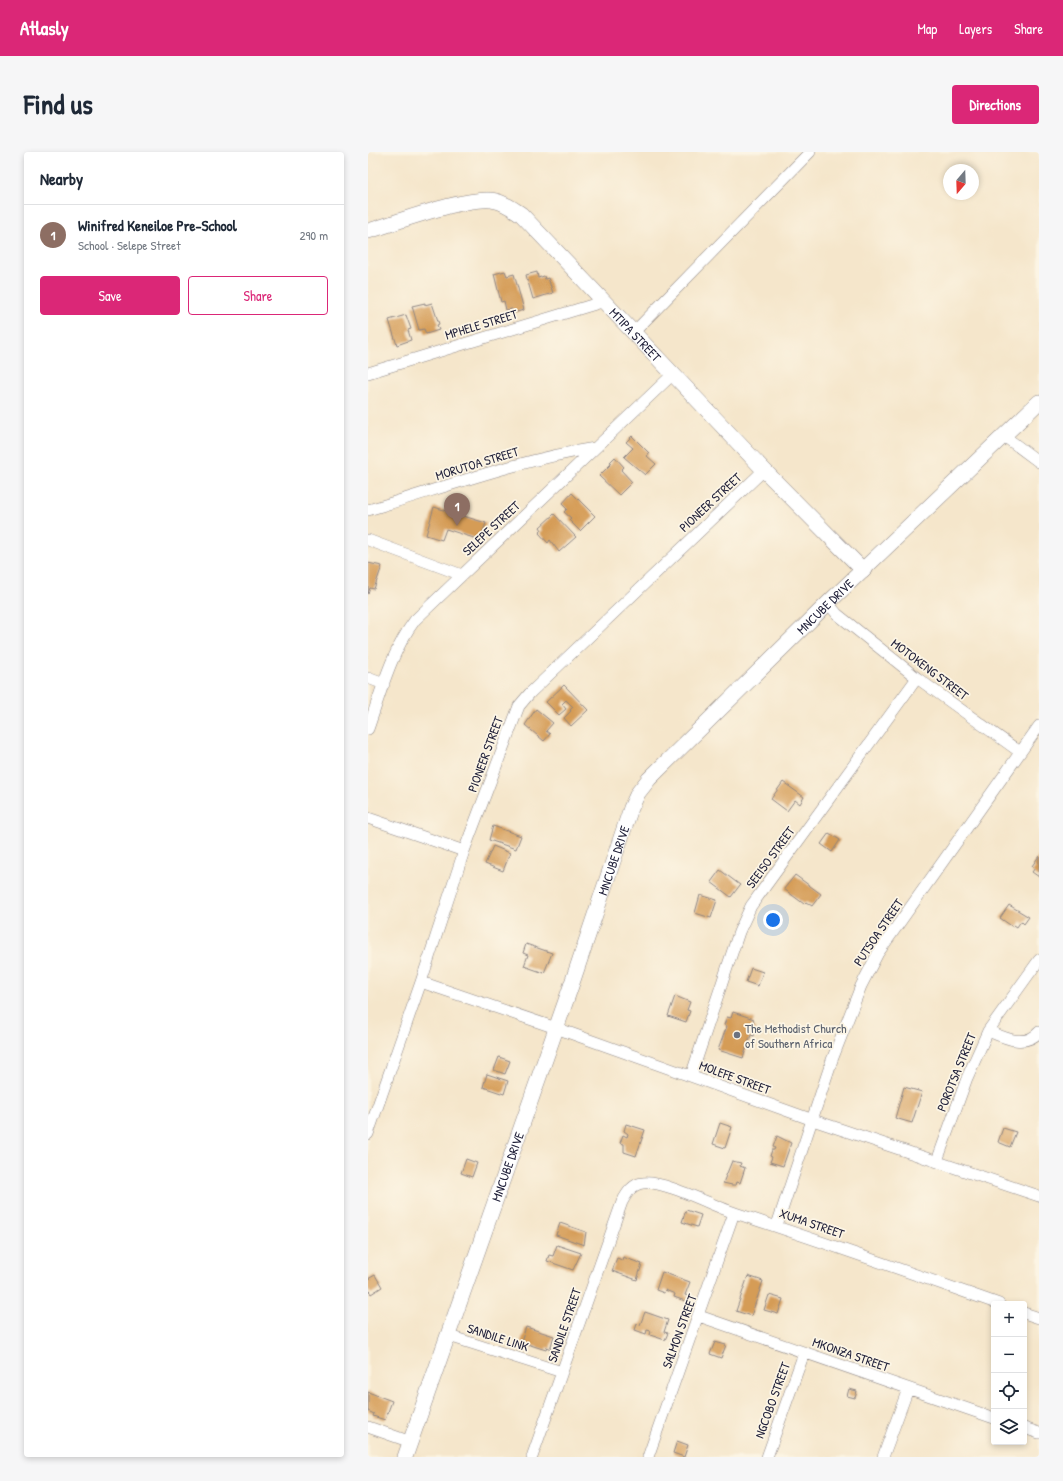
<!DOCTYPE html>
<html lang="en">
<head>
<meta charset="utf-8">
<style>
  :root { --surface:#fff; --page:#f6f6f7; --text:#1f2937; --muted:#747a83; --line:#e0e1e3; --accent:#db2777 }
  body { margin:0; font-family:"Patrick Hand",sans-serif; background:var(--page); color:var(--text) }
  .controls { position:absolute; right:12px; bottom:12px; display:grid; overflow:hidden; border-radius:4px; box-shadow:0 2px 6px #0003 }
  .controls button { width:36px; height:36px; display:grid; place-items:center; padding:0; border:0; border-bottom:1px solid var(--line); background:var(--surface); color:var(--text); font:20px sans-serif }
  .compass { position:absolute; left:575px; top:12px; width:36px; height:36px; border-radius:50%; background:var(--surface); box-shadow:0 2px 6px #0003; rotate:199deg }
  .you { position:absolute; left:405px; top:768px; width:14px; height:14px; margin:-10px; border:3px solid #fff; border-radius:50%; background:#1a73e8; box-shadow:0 0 0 6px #1a73e833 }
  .badge { display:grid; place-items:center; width:26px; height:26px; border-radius:50%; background:var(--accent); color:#fff; font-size:13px; font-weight:700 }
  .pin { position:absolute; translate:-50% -33px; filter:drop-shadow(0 1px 2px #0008) }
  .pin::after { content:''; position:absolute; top:21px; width:14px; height:12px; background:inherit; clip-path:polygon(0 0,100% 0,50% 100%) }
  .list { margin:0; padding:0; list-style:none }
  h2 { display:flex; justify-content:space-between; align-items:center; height:52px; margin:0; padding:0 16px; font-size:17px }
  h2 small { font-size:13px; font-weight:400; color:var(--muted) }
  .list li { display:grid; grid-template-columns:26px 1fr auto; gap:12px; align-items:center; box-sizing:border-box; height:60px; padding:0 16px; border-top:1px solid var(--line) }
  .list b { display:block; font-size:15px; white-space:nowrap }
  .list p { margin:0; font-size:13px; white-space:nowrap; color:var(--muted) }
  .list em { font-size:13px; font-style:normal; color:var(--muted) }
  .actions { display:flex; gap:8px; padding:12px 16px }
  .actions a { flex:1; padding:9px 0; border:1px solid var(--accent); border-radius:4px; text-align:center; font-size:14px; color:var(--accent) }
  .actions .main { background:var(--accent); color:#fff }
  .icon { flex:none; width:22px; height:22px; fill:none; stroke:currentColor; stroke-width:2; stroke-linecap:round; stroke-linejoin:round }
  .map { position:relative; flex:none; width:671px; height:1305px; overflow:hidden; border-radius:4px }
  header { display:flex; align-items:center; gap:24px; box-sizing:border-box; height:56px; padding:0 20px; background:var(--accent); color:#fff }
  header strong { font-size:19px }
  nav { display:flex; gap:22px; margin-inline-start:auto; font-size:14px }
  .intro { display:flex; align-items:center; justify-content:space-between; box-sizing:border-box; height:96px; padding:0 24px }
  h1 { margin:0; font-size:28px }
  .button { padding:10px 18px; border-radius:4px; background:var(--accent); color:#fff; font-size:14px; font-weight:700 }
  main { display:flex; gap:24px; padding:0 24px }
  aside { flex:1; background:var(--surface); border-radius:4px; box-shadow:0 2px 6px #0003 }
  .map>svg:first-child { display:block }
  .building { fill:#d59c57 }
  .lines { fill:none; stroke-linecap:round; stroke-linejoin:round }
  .street-casing { stroke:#8c8483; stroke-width:12 }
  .secondary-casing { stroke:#8c8483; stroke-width:16 }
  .street { stroke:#fff; stroke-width:11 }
  .secondary { stroke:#fff; stroke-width:15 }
  .worship-dot { fill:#6b7280; stroke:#fcf5e5; stroke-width:1.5 }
  .labels { text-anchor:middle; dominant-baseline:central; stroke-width:3.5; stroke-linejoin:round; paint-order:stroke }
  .street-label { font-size:13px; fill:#22223b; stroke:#fcf5e5 }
  .worship-label { font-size:13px; fill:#5b616d; stroke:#fcf5e5; text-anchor:start }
</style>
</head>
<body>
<header>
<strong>Atlasly</strong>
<nav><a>Map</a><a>Layers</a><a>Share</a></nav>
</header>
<div class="intro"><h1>Find us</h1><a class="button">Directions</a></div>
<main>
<aside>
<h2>Nearby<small></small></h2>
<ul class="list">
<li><span class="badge" style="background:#8d6e63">1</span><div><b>Winifred Keneiloe Pre-School</b><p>School · Selepe Street</p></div><em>290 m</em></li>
</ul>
<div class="actions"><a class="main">Save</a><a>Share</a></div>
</aside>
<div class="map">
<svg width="671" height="1305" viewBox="0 0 671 1305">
  <rect width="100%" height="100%" fill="#fcf5e5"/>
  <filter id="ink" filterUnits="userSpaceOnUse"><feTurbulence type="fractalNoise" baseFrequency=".025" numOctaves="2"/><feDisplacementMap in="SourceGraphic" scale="8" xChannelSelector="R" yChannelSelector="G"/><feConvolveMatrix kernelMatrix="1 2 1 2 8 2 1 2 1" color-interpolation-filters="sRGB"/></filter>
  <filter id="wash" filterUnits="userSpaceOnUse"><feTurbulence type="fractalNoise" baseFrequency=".012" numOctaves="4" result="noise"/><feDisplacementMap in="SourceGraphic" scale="16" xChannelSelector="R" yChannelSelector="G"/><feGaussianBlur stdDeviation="0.9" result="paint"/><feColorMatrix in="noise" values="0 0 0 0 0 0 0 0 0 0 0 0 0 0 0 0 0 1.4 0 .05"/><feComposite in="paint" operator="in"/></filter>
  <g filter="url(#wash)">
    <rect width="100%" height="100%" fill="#f5e6cb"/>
    <g id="blocks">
      <!-- building -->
      <path class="building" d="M 137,119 L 139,124 L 146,122 L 156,158 L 145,161 L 144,157 L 138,158 L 136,149 L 133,150 L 126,122 Z
        M 169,120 L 170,126 L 176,124 L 177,127 L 180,126 L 185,141 L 165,147 L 158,123 Z
        M 57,151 L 57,153 L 64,151 L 71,172 L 69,173 L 71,178 L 58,182 L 56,177 L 51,178 L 44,154 Z
        M 38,163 L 43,177 L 40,178 L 43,188 L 29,193 L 21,168 Z
        M 264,284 L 281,301 L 279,304 L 288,312 L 277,323 L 256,305 L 265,296 L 258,290 Z
        M 247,305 L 256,315 L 253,318 L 264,330 L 251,343 L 231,324 L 244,311 L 242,310 Z
        M 204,341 L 227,364 L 212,379 L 201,368 L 203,366 L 196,360 L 199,357 L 194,352 Z
        M 66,355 L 118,371 L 112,388 L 78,377 L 74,388 L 58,383 Z
        M 186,362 L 208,385 L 191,400 L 182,388 L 180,391 L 171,381 L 174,378 L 172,375 Z
        M 0,411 L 14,414 L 6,437 L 2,436 L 0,442 Z
        M 196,533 L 220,558 L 203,574 L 196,566 L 203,559 L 202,558 L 205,555 L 198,548 L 194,552 L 198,557 L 191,563 L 178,550 Z
        M 168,557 L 185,571 L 178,579 L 182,582 L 176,589 L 157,573 Z
        M 415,630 L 436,645 L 432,652 L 427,648 L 419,659 L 403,647 Z
        M 125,674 L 153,684 L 148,697 L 121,688 Z
        M 461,681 L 472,688 L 464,700 L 453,692 Z
        M 125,694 L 142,701 L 135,719 L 117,712 Z
        M 671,704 L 671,725 L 664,720 L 667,716 L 664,714 Z
        M 352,718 L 372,733 L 363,745 L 343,730 Z
        M 427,723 L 453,742 L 444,754 L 438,750 L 436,752 L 416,737 Z
        M 332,743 L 349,748 L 343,766 L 327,761 Z
        M 641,753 L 661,765 L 656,772 L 653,769 L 649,775 L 646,773 L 645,775 L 632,766 Z
        M 158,792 L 184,801 L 176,821 L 156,814 L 160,803 L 155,801 Z
        M 383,816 L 395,820 L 390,834 L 378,830 Z
        M 307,844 L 322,850 L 319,858 L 322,859 L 318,870 L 300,864 Z
        M 365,860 L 386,867 L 384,874 L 388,876 L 386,884 L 383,883 L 375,906 L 350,898 L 359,874 L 356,873 L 359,865 L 363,866 Z
        M 131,905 L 142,909 L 137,922 L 126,918 Z
        M 119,922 L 140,929 L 136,942 L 115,935 Z
        M 536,935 L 554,940 L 544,971 L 527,966 Z
        M 352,971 L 364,975 L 357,996 L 345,992 Z
        M 258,972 L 277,978 L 268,1004 L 256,1000 L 256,992 L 252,991 L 255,983 L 259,985 L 260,982 L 256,979 Z
        M 635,976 L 648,980 L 642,995 L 630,990 Z
        M 409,984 L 423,991 L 415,1014 L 402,1010 L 404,1005 L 402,1004 L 404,998 L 406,998 L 407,996 L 405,995 Z
        M 98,1007 L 109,1011 L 104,1025 L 93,1021 Z
        M 364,1009 L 373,1011 L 372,1014 L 377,1016 L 372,1031 L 369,1030 L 368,1033 L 364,1033 L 355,1031 Z
        M 318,1058 L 333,1063 L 329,1075 L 314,1070 Z
        M 192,1071 L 218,1080 L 216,1093 L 188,1083 Z
        M 189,1093 L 213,1101 L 205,1118 L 179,1109 L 181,1103 L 185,1104 Z
        M 255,1105 L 274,1112 L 269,1128 L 244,1119 L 249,1106 L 254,1108 Z
        M 294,1120 L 322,1130 L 317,1143 L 322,1145 L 320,1150 L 306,1145 L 307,1142 L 297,1138 L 296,1141 L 288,1138 Z
        M 7,1123 L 14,1135 L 3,1142 L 0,1137 L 0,1127 Z
        M 380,1124 L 395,1129 L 383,1164 L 368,1159 Z
        M 401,1143 L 415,1147 L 410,1162 L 396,1158 Z
        M 277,1160 L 300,1168 L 296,1180 L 300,1181 L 297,1188 L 282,1183 L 283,1179 L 279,1178 L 278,1182 L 267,1178 L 269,1172 L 272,1173 Z
        M 158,1175 L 186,1184 L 182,1197 L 179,1195 L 178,1198 L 153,1190 Z
        M 347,1190 L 358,1193 L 353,1206 L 342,1202 Z
        M 481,1237 L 489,1239 L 487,1246 L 479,1244 Z
        M 0,1240 L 24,1249 L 17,1268 L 5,1264 L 6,1262 L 0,1259 Z
        M 309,1289 L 320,1293 L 316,1305 L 305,1301 Z"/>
    </g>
  </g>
  <g filter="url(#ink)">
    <use href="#blocks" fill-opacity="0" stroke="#8c8483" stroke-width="1"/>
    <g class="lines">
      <!-- street casing -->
      <g class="street-casing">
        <path id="street" d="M 265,181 L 442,0
          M 0,221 L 234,150
          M 636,284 L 671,310
          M 0,358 C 75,336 150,308 227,296
          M 0,388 L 94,423
          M 460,451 L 469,462 L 549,526 L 652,600
          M 0,526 L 16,532
          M 0,577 C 13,540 23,500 47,468 L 305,222
          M 0,666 L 96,699
          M 53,830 L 188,876 L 445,968 L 671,1044
          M 620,879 C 637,886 657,896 671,880
          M 323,924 L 371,780 L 383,754 L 549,526
          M 0,982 L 53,830 L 96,699 L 151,554 L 162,541 L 396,318
          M 569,1009 L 599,926 L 620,879 L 671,808
          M 409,1073 L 464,908 L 493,834 L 510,801 L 671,574
          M 656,1161 L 671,1166
          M 331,1164 L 626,1266
          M 81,1184 L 194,1220
          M 0,1275 L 43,1290
          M 656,1276 L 671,1281
          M 164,1305 L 254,1050 C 259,1041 264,1032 275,1031 C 296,1028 345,1054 367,1061 C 456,1090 543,1121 631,1152
          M 280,1305 L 366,1061
          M 399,1305 L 436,1201
          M 515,1305 L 540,1237"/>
      </g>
      <!-- secondary casing -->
      <g class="secondary-casing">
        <g id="secondary">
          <path id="s1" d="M 0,79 C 27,71 104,42 128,49 C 137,51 145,57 153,62 L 396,318 L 495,418"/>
          <path id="s2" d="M 37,1305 L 202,837 L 263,656 L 270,641 L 281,627 L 460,451 L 671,250"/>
        </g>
      </g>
      <!-- street -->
      <use href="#street" class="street"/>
      <!-- secondary -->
      <use href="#secondary" class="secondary"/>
    </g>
  </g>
  <!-- markers -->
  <circle class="worship-dot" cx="369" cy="883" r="4"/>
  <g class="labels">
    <!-- street labels -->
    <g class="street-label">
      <text transform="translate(113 172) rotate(-17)">MPHELE STREET</text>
      <text stroke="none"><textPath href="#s1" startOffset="327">MTIPA STREET</textPath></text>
      <text transform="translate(109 311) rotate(-17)">MORUTOA STREET</text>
      <text transform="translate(342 350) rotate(-43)">PIONEER STREET</text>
      <text transform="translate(123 376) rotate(-43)">SELEPE STREET</text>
      <text stroke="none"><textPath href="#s2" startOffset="968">MNCUBE DRIVE</textPath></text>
      <text transform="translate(562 517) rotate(37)">MOTOKENG STREET</text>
      <text transform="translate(117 602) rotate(-70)">PIONEER STREET</text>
      <text transform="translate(402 705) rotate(-54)">SEEISO STREET</text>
      <text stroke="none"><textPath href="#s2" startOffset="632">MNCUBE DRIVE</textPath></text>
      <text transform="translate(510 780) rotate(-56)">PUTSOA STREET</text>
      <text transform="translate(588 920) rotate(-68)">POROTSA STREET</text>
      <text transform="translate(367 925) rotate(20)">MOLEFE STREET</text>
      <text stroke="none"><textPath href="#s2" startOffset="308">MNCUBE DRIVE</textPath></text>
      <text transform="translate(444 1071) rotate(19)">XUMA STREET</text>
      <text transform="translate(196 1173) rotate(-71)">SANDILE STREET</text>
      <text transform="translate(311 1179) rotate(-70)">SALMON STREET</text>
      <text transform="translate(130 1185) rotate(18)">SANDILE LINK</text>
      <text transform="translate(483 1202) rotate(19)">MKONZA STREET</text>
      <text transform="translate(404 1248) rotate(-70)">NGCOBO STREET</text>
    </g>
    <!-- worship labels -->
    <g class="worship-label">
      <text x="377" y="876">The Methodist Church<tspan x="377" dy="15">of Southern Africa</tspan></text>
    </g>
  </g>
</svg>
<div class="controls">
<button>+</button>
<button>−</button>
<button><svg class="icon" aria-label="locate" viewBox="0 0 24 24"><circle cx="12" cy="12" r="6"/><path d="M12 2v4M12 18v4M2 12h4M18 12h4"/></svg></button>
<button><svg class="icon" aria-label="layers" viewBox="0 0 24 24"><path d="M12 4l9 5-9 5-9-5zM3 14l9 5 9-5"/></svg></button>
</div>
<svg class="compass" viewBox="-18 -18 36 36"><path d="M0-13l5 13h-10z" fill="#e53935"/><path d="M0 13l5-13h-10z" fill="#747a83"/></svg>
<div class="you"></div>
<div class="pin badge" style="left:89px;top:374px;background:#8d6e63">1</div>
</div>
</main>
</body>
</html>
